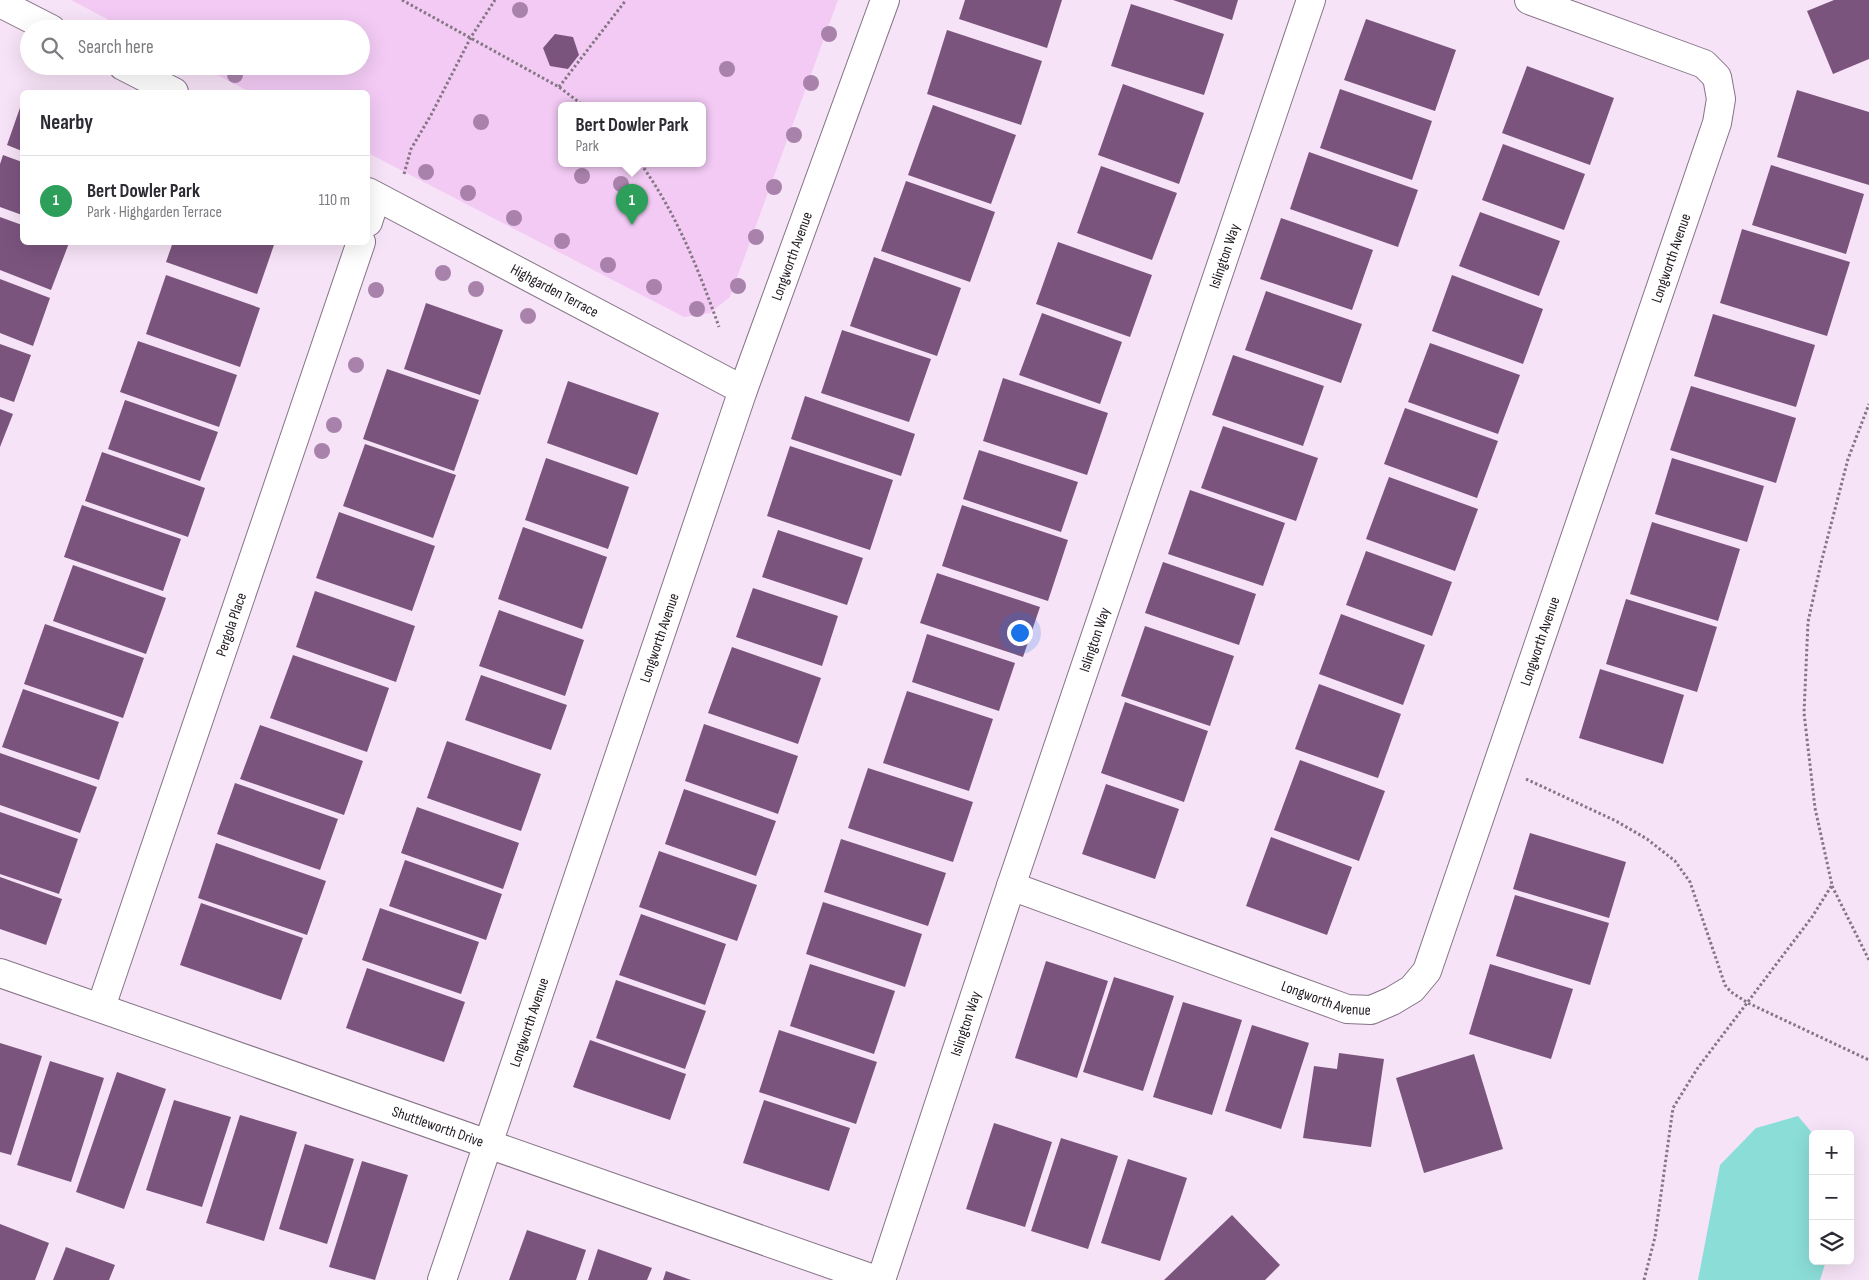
<!DOCTYPE html>
<html lang="en">
<head>
<meta charset="utf-8">
<style>
  :root { --surface:#fff; --page:#f2f2f3; --text:#2b2b33; --muted:#7c7c81; --line:#e1e1e2; --accent:#7c3aed }
  body { margin:0; font-family:"Sofia Sans Condensed",sans-serif; background:var(--page); color:var(--text) }
  .controls { position:absolute; right:15px; bottom:15px; display:grid; overflow:hidden; border-radius:8px; box-shadow:0 5px 20px #0002 }
  .controls button { width:45px; height:45px; display:grid; place-items:center; padding:0; border:0; border-bottom:1px solid var(--line); background:var(--surface); color:var(--text); font:25px sans-serif }
  .you { position:absolute; left:1019px; top:632px; width:18px; height:18px; margin:-12px; border:4px solid #fff; border-radius:50%; background:#1a73e8; box-shadow:0 0 0 8px #1a73e833 }
  .badge { display:grid; place-items:center; width:32px; height:32px; border-radius:50%; background:var(--accent); color:#fff; font-size:16px; font-weight:700 }
  .pin { position:absolute; translate:-50% -41px; filter:drop-shadow(0 1px 2px #0008) }
  .pin::after { content:''; position:absolute; top:26px; width:18px; height:15px; background:inherit; clip-path:polygon(0 0,100% 0,50% 100%) }
  .popup { position:absolute; left:558px; top:102px; width:148px; height:65px; box-sizing:border-box; display:grid; place-content:center; border-radius:8px; background:var(--surface); filter:drop-shadow(0 1px 4px #0005); font-size:16px; white-space:nowrap; color:var(--muted) }
  .popup b { font-size:19px; color:var(--text) }
  .popup::after { content:''; position:absolute; left:50%; top:100%; margin-left:-10px; border:10px solid transparent; border-top-color:var(--surface) }
  .list { margin:0; padding:0; list-style:none }
  h2 { display:flex; justify-content:space-between; align-items:center; height:65px; margin:0; padding:0 20px; font-size:21px }
  h2 small { font-size:16px; font-weight:400; color:var(--muted) }
  .list li { display:grid; grid-template-columns:32px 1fr auto; gap:15px; align-items:center; box-sizing:border-box; height:90px; padding:0 20px; border-top:1px solid var(--line) }
  .list b { display:block; font-size:19px; white-space:nowrap }
  .list p { margin:0; font-size:16px; white-space:nowrap; color:var(--muted) }
  .list em { font-size:16px; font-style:normal; color:var(--muted) }
  .icon { flex:none; width:28px; height:28px; fill:none; stroke:currentColor; stroke-width:2; stroke-linecap:round; stroke-linejoin:round }
  .map { position:relative; flex:none; width:1869px; height:1280px; overflow:hidden }
  .search { position:absolute; background:var(--surface); box-shadow:0 5px 20px #0002; left:20px; top:20px; width:350px; height:55px; display:flex; align-items:center; gap:12px; box-sizing:border-box; padding:0 18px; border-radius:28px; color:var(--muted); font-size:19px }
  .panel { position:absolute; background:var(--surface); box-shadow:0 5px 20px #0002; left:20px; top:90px; width:350px; height:155px; border-radius:8px }
  .map>svg:first-child { display:block }
  .green { fill:#f2caf4; fill-rule:evenodd }
  .water { fill:#8bddd8 }
  .building { fill:#7b547e }
  .lines { fill:none; stroke-linecap:round; stroke-linejoin:round }
  .minor-casing { stroke:#857486; stroke-width:30 }
  .path { stroke:#847784; stroke-width:3; stroke-dasharray:2.5 2.5; stroke-linecap:butt }
  .minor { stroke:#fff; stroke-width:28 }
  .tree { fill:#a882ab }
  .labels { text-anchor:middle; dominant-baseline:central; stroke-width:5; stroke-linejoin:round; paint-order:stroke }
  .street-label { font-size:15px; fill:#1f181f; stroke:#fff }
</style>
</head>
<body>
<div class="map">
<svg width="1869" height="1280" viewBox="0 0 1869 1280">
  <rect width="100%" height="100%" fill="#f7e3f7"/>
  <!-- green -->
  <path class="green" d="M 71,0 L 838,0 L 730,297 L 710,313 L 684,317 L 368,153 L 368,92 L 250,92 L 199,66 L 361,66 L 361,29 L 126,29 ZM 562,106 L 702,106 L 702,164 L 562,164 Z"/>
  <!-- water -->
  <path class="water" d="M 1798,1116 L 1813,1134 L 1813,1261 L 1826,1261 L 1820,1280 L 1698,1280 L 1720,1165 L 1756,1128 Z"/>
  <!-- building -->
  <path class="building" d="M 965,0 L 1062,0 L 1047,48 L 959,19 Z
    M 1173,0 L 1238,0 L 1232,20 Z
    M 1834,0 L 1869,0 L 1869,59 L 1833,74 L 1807,11 Z
    M 1131,4 L 1224,34 L 1204,95 L 1111,66 Z
    M 1366,19 L 1456,50 L 1435,111 L 1344,80 Z
    M 947,30 L 1042,61 L 1021,125 L 927,94 Z
    M 555,34 L 573,37 L 579,55 L 568,69 L 550,66 L 543,48 Z
    M 1527,66 L 1614,98 L 1590,165 L 1502,133 Z
    M 1123,84 L 1204,113 L 1179,184 L 1098,155 Z
    M 1340,89 L 1432,121 L 1412,180 L 1320,148 Z
    M 1797,90 L 1869,112 L 1869,185 L 1777,157 Z
    M 22,102 L 22,151 L 7,145 Z
    M 933,105 L 1016,135 L 991,204 L 908,175 Z
    M 1503,144 L 1585,174 L 1564,230 L 1482,200 Z
    M 1309,152 L 1418,190 L 1398,247 L 1290,209 Z
    M 3,155 L 22,162 L 22,215 L 0,207 L 0,164 Z
    M 1771,165 L 1864,194 L 1846,254 L 1752,225 Z
    M 1101,166 L 1177,193 L 1152,260 L 1077,233 Z
    M 906,181 L 995,212 L 970,282 L 881,251 Z
    M 1480,212 L 1560,241 L 1539,296 L 1459,266 Z
    M 0,217 L 22,225 L 22,242 L 69,243 L 51,290 L 0,270 Z
    M 1281,218 L 1373,250 L 1352,310 L 1260,279 Z
    M 1742,229 L 1850,262 L 1827,336 L 1720,303 Z
    M 173,242 L 275,242 L 257,294 L 166,262 Z
    M 1058,242 L 1152,275 L 1130,337 L 1036,304 Z
    M 874,257 L 961,288 L 937,356 L 850,326 Z
    M 166,275 L 260,308 L 240,367 L 146,334 Z
    M 1452,275 L 1543,309 L 1523,364 L 1432,331 Z
    M 0,279 L 50,298 L 33,346 L 0,333 Z
    M 1266,291 L 1362,324 L 1341,383 L 1245,350 Z
    M 426,303 L 503,330 L 480,395 L 404,369 Z
    M 1042,313 L 1122,342 L 1100,404 L 1019,375 Z
    M 1713,314 L 1815,345 L 1796,407 L 1694,376 Z
    M 842,330 L 931,359 L 909,422 L 821,393 Z
    M 138,341 L 237,375 L 219,427 L 120,392 Z
    M 1430,343 L 1520,375 L 1498,434 L 1408,402 Z
    M 0,344 L 31,355 L 14,402 L 0,397 Z
    M 1233,355 L 1324,386 L 1303,446 L 1212,415 Z
    M 387,369 L 479,400 L 454,471 L 363,439 Z
    M 1003,378 L 1108,413 L 1087,475 L 983,441 Z
    M 568,381 L 659,413 L 637,475 L 547,443 Z
    M 1691,386 L 1796,418 L 1776,483 L 1670,450 Z
    M 805,396 L 915,434 L 901,476 L 791,439 Z
    M 125,400 L 218,432 L 200,481 L 108,449 Z
    M 1405,408 L 1498,441 L 1477,498 L 1384,464 Z
    M 0,409 L 13,414 L 0,447 Z
    M 1223,426 L 1318,458 L 1296,521 L 1201,488 Z
    M 365,444 L 456,475 L 433,538 L 343,506 Z
    M 790,446 L 893,480 L 870,550 L 767,516 Z
    M 979,450 L 1078,482 L 1061,532 L 963,499 Z
    M 102,452 L 205,488 L 188,537 L 85,501 Z
    M 546,458 L 629,487 L 608,549 L 525,520 Z
    M 1672,458 L 1764,486 L 1747,542 L 1655,514 Z
    M 1389,477 L 1478,509 L 1455,571 L 1366,539 Z
    M 1190,490 L 1285,523 L 1263,586 L 1168,554 Z
    M 82,505 L 181,539 L 163,591 L 64,557 Z
    M 962,505 L 1068,540 L 1048,601 L 942,566 Z
    M 339,512 L 435,546 L 412,611 L 316,578 Z
    M 1652,522 L 1740,549 L 1718,621 L 1630,594 Z
    M 523,527 L 607,557 L 582,629 L 498,599 Z
    M 778,530 L 863,558 L 847,605 L 762,577 Z
    M 1366,551 L 1452,582 L 1432,636 L 1346,605 Z
    M 1163,562 L 1256,594 L 1239,645 L 1145,613 Z
    M 73,565 L 166,598 L 146,654 L 53,621 Z
    M 937,573 L 1040,607 L 1023,657 L 920,623 Z
    M 753,588 L 838,616 L 822,666 L 736,637 Z
    M 315,591 L 415,626 L 396,682 L 296,647 Z
    M 1626,599 L 1717,627 L 1697,692 L 1606,664 Z
    M 499,610 L 584,640 L 565,696 L 479,666 Z
    M 1341,614 L 1425,645 L 1403,705 L 1319,674 Z
    M 45,624 L 144,658 L 123,718 L 24,684 Z
    M 1145,626 L 1234,656 L 1210,726 L 1121,696 Z
    M 927,634 L 1015,663 L 999,711 L 912,682 Z
    M 732,647 L 821,678 L 798,744 L 708,713 Z
    M 293,655 L 389,688 L 367,752 L 270,718 Z
    M 1600,669 L 1684,695 L 1663,764 L 1579,738 Z
    M 481,675 L 567,705 L 551,750 L 465,720 Z
    M 1319,684 L 1401,714 L 1378,778 L 1295,749 Z
    M 23,689 L 119,722 L 99,780 L 2,747 Z
    M 907,691 L 993,719 L 969,791 L 883,763 Z
    M 1125,702 L 1208,731 L 1184,802 L 1101,773 Z
    M 704,724 L 798,756 L 778,814 L 685,781 Z
    M 260,725 L 363,761 L 344,815 L 240,779 Z
    M 447,741 L 541,774 L 521,831 L 427,798 Z
    M 0,753 L 97,787 L 80,833 L 0,805 Z
    M 1300,760 L 1385,791 L 1359,861 L 1274,830 Z
    M 868,768 L 973,802 L 953,862 L 848,828 Z
    M 235,783 L 338,819 L 320,870 L 217,834 Z
    M 1106,784 L 1179,809 L 1155,879 L 1082,854 Z
    M 684,789 L 776,821 L 756,876 L 665,844 Z
    M 417,807 L 519,843 L 503,889 L 401,853 Z
    M 0,812 L 78,839 L 59,894 L 0,874 Z
    M 1530,833 L 1626,862 L 1609,918 L 1513,889 Z
    M 1271,837 L 1352,867 L 1327,935 L 1246,906 Z
    M 841,839 L 946,873 L 928,926 L 824,892 Z
    M 216,843 L 326,881 L 307,935 L 198,898 Z
    M 659,851 L 757,885 L 737,941 L 639,907 Z
    M 405,860 L 502,894 L 486,940 L 389,906 Z
    M 0,877 L 62,899 L 46,945 L 0,929 Z
    M 1515,895 L 1609,923 L 1590,985 L 1496,956 Z
    M 823,902 L 922,934 L 905,987 L 806,954 Z
    M 201,903 L 303,938 L 281,1000 L 180,965 Z
    M 380,908 L 479,942 L 461,994 L 362,960 Z
    M 641,914 L 726,944 L 705,1005 L 619,975 Z
    M 1046,961 L 1108,981 L 1077,1078 L 1015,1058 Z
    M 810,964 L 895,991 L 874,1054 L 790,1026 Z
    M 1490,964 L 1573,989 L 1551,1059 L 1469,1034 Z
    M 367,968 L 465,1002 L 444,1062 L 346,1028 Z
    M 1114,977 L 1174,996 L 1143,1091 L 1083,1072 Z
    M 616,980 L 706,1011 L 685,1069 L 596,1038 Z
    M 1183,1002 L 1242,1020 L 1212,1115 L 1153,1097 Z
    M 1252,1025 L 1309,1043 L 1281,1129 L 1225,1111 Z
    M 779,1030 L 877,1062 L 856,1124 L 759,1092 Z
    M 590,1040 L 686,1074 L 670,1120 L 573,1087 Z
    M 0,1043 L 42,1056 L 11,1155 L 0,1152 Z
    M 1339,1053 L 1384,1059 L 1371,1147 L 1303,1138 L 1314,1066 L 1337,1069 Z
    M 1474,1054 L 1503,1149 L 1424,1173 L 1396,1078 Z
    M 50,1061 L 104,1078 L 71,1182 L 17,1165 Z
    M 117,1072 L 166,1089 L 124,1209 L 76,1192 Z
    M 174,1100 L 231,1117 L 202,1207 L 146,1190 Z
    M 764,1100 L 850,1128 L 829,1191 L 743,1163 Z
    M 240,1115 L 297,1132 L 264,1241 L 206,1223 Z
    M 994,1123 L 1052,1142 L 1025,1227 L 966,1209 Z
    M 1061,1138 L 1118,1156 L 1088,1249 L 1031,1231 Z
    M 305,1144 L 354,1159 L 327,1244 L 279,1229 Z
    M 1128,1159 L 1187,1178 L 1160,1261 L 1101,1243 Z
    M 362,1161 L 408,1175 L 375,1280 L 329,1267 Z
    M 1232,1215 L 1280,1265 L 1265,1280 L 1164,1280 Z
    M 0,1224 L 49,1243 L 35,1280 L 0,1280 Z
    M 527,1230 L 586,1250 L 576,1280 L 509,1280 Z
    M 66,1247 L 115,1265 L 109,1280 L 53,1280 Z
    M 598,1249 L 652,1268 L 647,1280 L 588,1280 Z
    M 666,1271 L 691,1280 L 663,1280 Z"/>
  <g class="lines">
    <!-- minor casing -->
    <g class="minor-casing">
      <g id="minor">
        <path d="M 0,3 L 51,29"/>
        <path d="M 123,66 L 174,92"/>
        <path id="s1" d="M 368,192 L 743,390"/>
        <path d="M 368,222 L 376,197"/>
        <path id="s2" d="M 1011,886 L 1347,1009 L 1371,1010 L 1392,1001 L 1412,989 L 1427,971 L 1717,123 L 1721,99 L 1717,77 L 1704,64 L 1529,0"/>
        <path id="s3" d="M 0,973 L 876,1280"/>
        <path id="s4" d="M 101,1007 L 361,242"/>
        <path id="s5" d="M 442,1280 L 743,390 L 885,0"/>
        <path id="s6" d="M 881,1280 L 1011,886 L 1311,0"/>
      </g>
    </g>
    <!-- path -->
    <path class="path" d="M 402,0 L 559,87 L 584,106
      M 559,87 L 626,0
      M 641,164 C 677,215 698,268 719,327
      M 404,174 L 411,149 L 431,115 L 471,37 L 495,0
      M 1526,779 L 1616,821 L 1647,839 L 1675,861 L 1690,882 L 1725,985 L 1731,992 L 1748,1003 L 1869,1060
      M 1832,886 L 1869,960
      M 1644,1280 L 1655,1237 L 1673,1108 L 1697,1069 L 1812,917 L 1832,885 L 1815,808 L 1804,713 L 1808,622 L 1821,563 L 1848,459 L 1869,404"/>
    <!-- minor -->
    <use href="#minor" class="minor"/>
  </g>
  <!-- trees -->
  <g class="tree">
    <circle cx="520" cy="10" r="8"/>
    <circle cx="829" cy="34" r="8"/>
    <circle cx="727" cy="69" r="8"/>
    <circle cx="235" cy="75" r="8"/>
    <circle cx="811" cy="83" r="8"/>
    <circle cx="481" cy="122" r="8"/>
    <circle cx="794" cy="135" r="8"/>
    <circle cx="426" cy="172" r="8"/>
    <circle cx="582" cy="176" r="8"/>
    <circle cx="621" cy="184" r="8"/>
    <circle cx="774" cy="187" r="8"/>
    <circle cx="468" cy="193" r="8"/>
    <circle cx="514" cy="218" r="8"/>
    <circle cx="756" cy="237" r="8"/>
    <circle cx="562" cy="241" r="8"/>
    <circle cx="608" cy="265" r="8"/>
    <circle cx="443" cy="273" r="8"/>
    <circle cx="738" cy="286" r="8"/>
    <circle cx="654" cy="287" r="8"/>
    <circle cx="476" cy="289" r="8"/>
    <circle cx="376" cy="290" r="8"/>
    <circle cx="697" cy="309" r="8"/>
    <circle cx="528" cy="316" r="8"/>
    <circle cx="356" cy="365" r="8"/>
    <circle cx="334" cy="425" r="8"/>
    <circle cx="322" cy="451" r="8"/>
  </g>
  <g class="labels">
    <!-- street labels -->
    <g class="street-label">
      <text stroke="none"><textPath href="#s5" startOffset="1082">Longworth Avenue</textPath></text>
      <text stroke="none"><textPath href="#s6" startOffset="1080">Islington Way</textPath></text>
      <text stroke="none"><textPath href="#s2" startOffset="1205">Longworth Avenue</textPath></text>
      <text stroke="none"><textPath href="#s1" startOffset="211">Highgarden Terrace</textPath></text>
      <text stroke="none"><textPath href="#s4" startOffset="404">Pergola Place</textPath></text>
      <text stroke="none"><textPath href="#s5" startOffset="678">Longworth Avenue</textPath></text>
      <text stroke="none"><textPath href="#s6" startOffset="675">Islington Way</textPath></text>
      <text stroke="none"><textPath href="#s2" startOffset="800">Longworth Avenue</textPath></text>
      <text stroke="none"><textPath href="#s2" startOffset="335">Longworth Avenue</textPath></text>
      <text stroke="none"><textPath href="#s5" startOffset="272">Longworth Avenue</textPath></text>
      <text stroke="none"><textPath href="#s6" startOffset="270">Islington Way</textPath></text>
      <text stroke="none"><textPath href="#s3" startOffset="464">Shuttleworth Drive</textPath></text>
    </g>
  </g>
</svg>
<div class="controls">
<button>+</button>
<button>−</button>
<button><svg class="icon" aria-label="layers" viewBox="0 0 24 24"><path d="M12 4l9 5-9 5-9-5zM3 14l9 5 9-5"/></svg></button>
</div>
<div class="you"></div>
<div class="pin badge" style="left:632px;top:225px;background:#2e9e5b">1</div>
<div class="popup"><b>Bert Dowler Park</b>Park</div>
<div class="search"><svg class="icon" aria-label="search" viewBox="0 0 24 24"><circle cx="10" cy="10" r="6"/><path d="M15 15l6 6"/></svg>Search here</div>
<section class="panel">
<h2>Nearby<small></small></h2>
<ul class="list">
<li><span class="badge" style="background:#2e9e5b">1</span><div><b>Bert Dowler Park</b><p>Park · Highgarden Terrace</p></div><em>110 m</em></li>
</ul>
</section>
</div>
</body>
</html>
